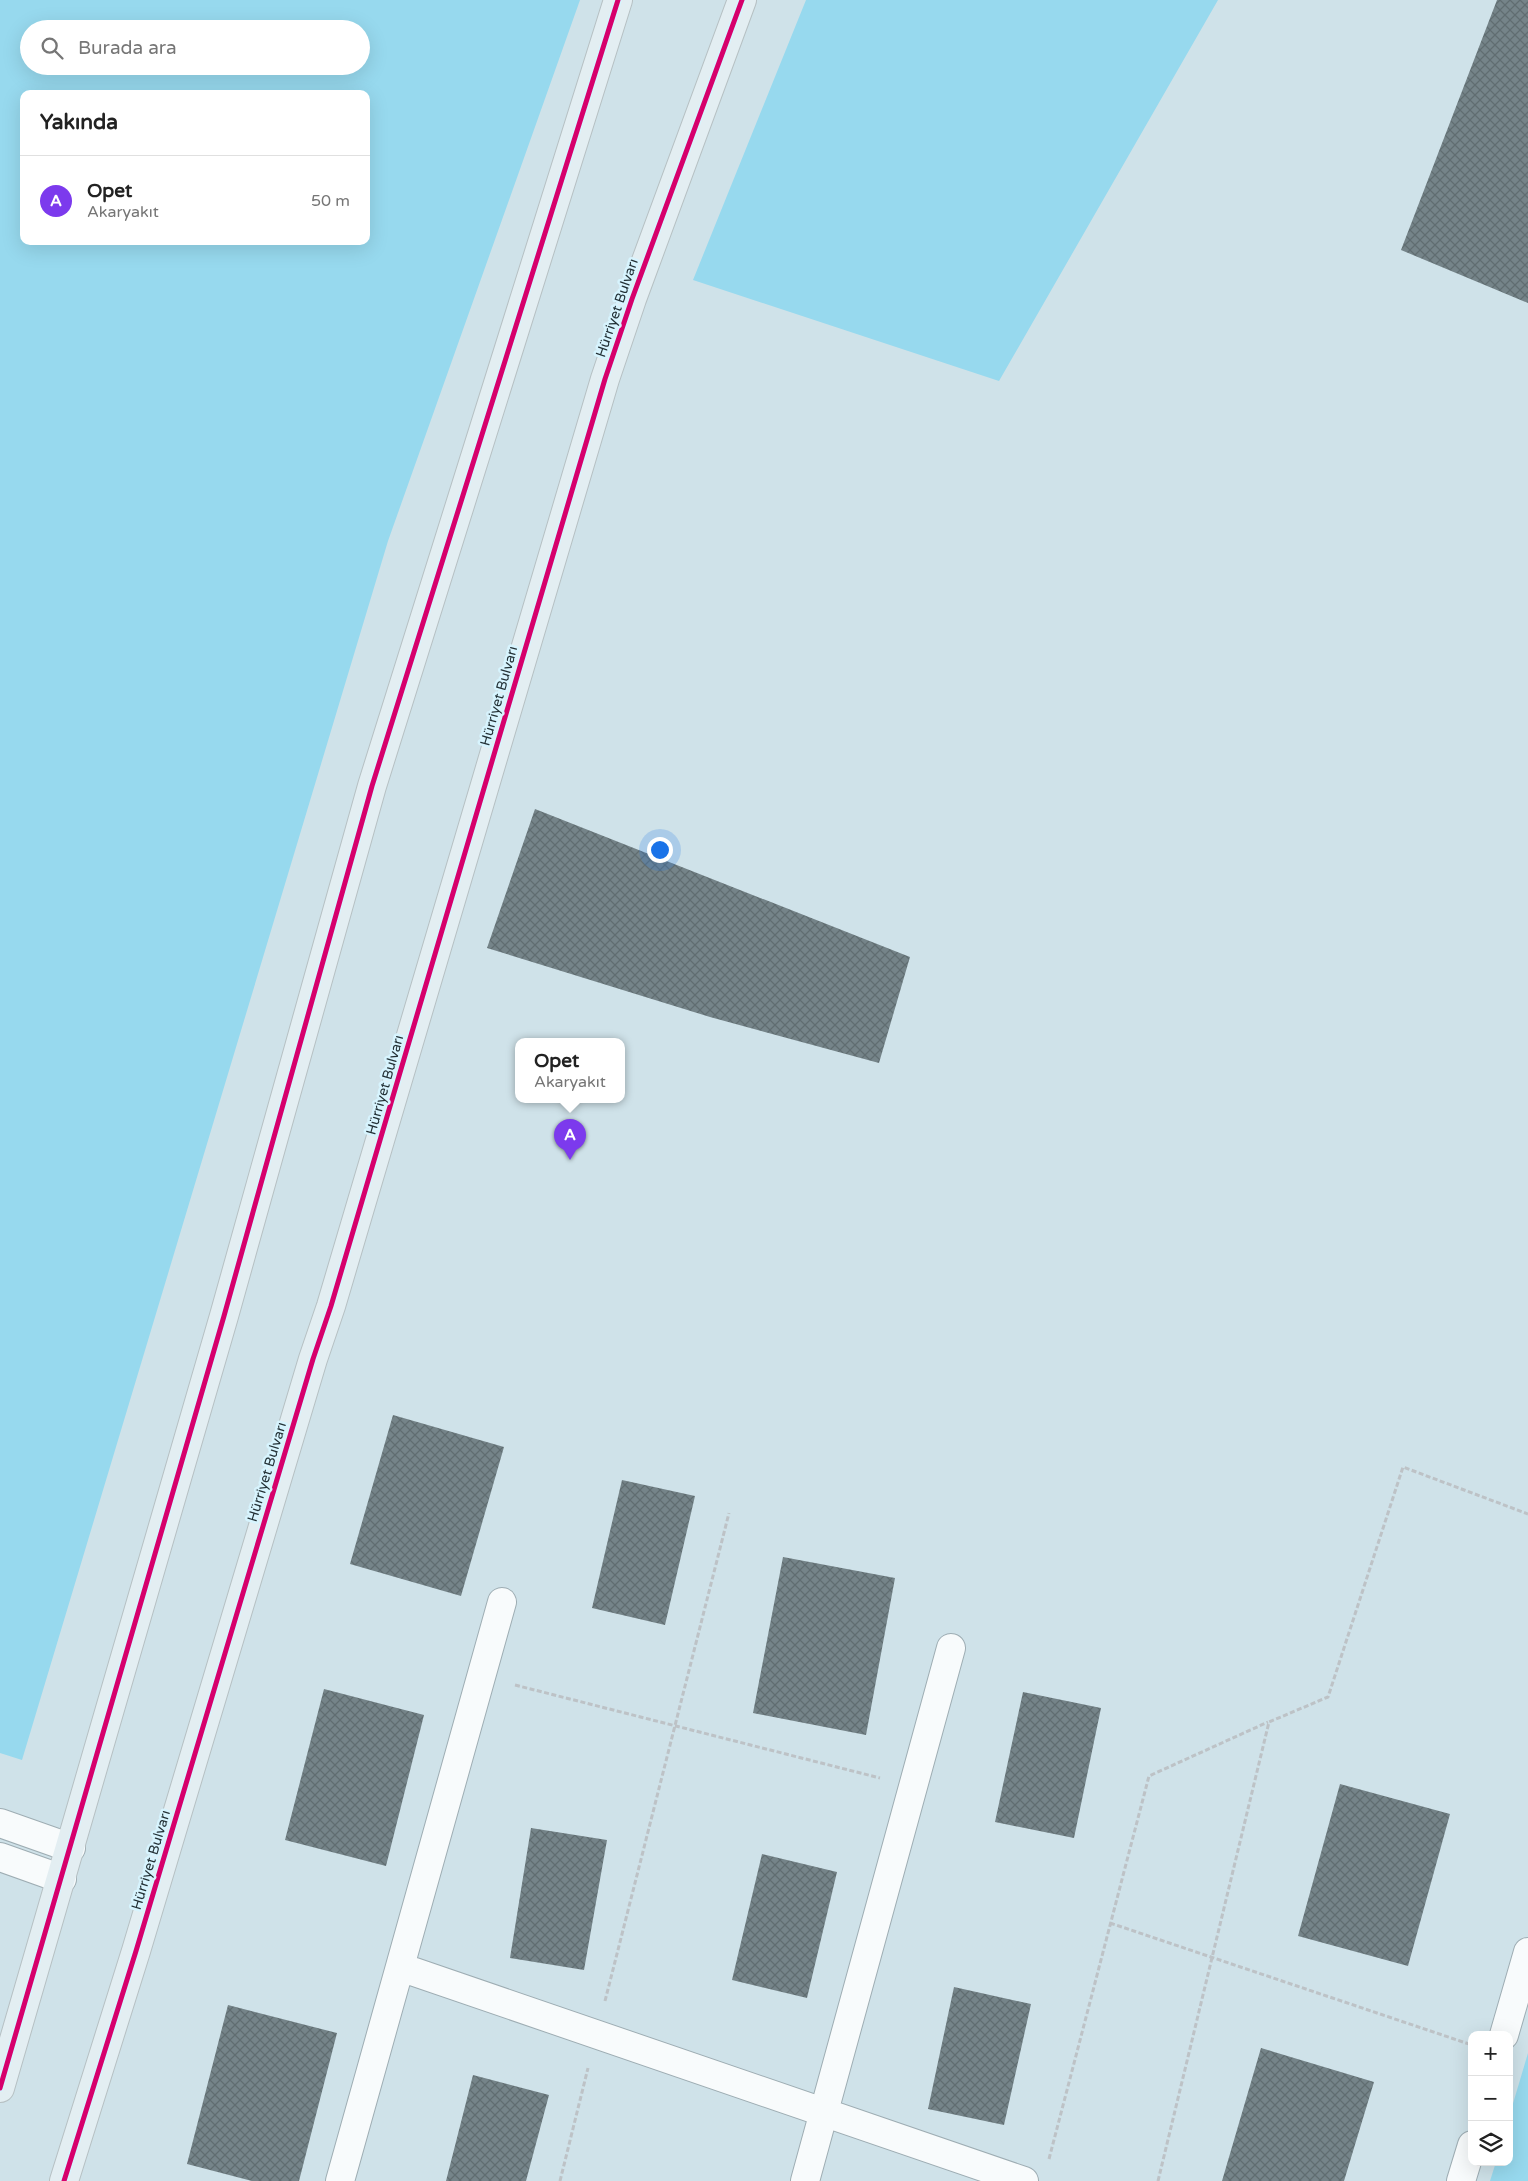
<!DOCTYPE html>
<html lang="tr">
<head>
<meta charset="utf-8">
<style>
  :root { --surface:#fff; --page:#f2f2f2; --text:#222; --muted:#767676; --line:#e0e0e0; --accent:#7c3aed }
  body { margin:0; font-family:"Varela Round",sans-serif; background:var(--page); color:var(--text) }
  .controls { position:absolute; right:15px; bottom:15px; display:grid; overflow:hidden; border-radius:10px; box-shadow:0 5px 20px #0002 }
  .controls button { width:45px; height:45px; display:grid; place-items:center; padding:0; border:0; border-bottom:1px solid var(--line); background:var(--surface); color:var(--text); font:25px sans-serif }
  .you { position:absolute; left:659px; top:849px; width:18px; height:18px; margin:-12px; border:4px solid #fff; border-radius:50%; background:#1a73e8; box-shadow:0 0 0 8px #1a73e833 }
  .badge { display:grid; place-items:center; width:32px; height:32px; border-radius:50%; background:var(--accent); color:#fff; font-size:16px; font-weight:700 }
  .pin { position:absolute; translate:-50% -41px; filter:drop-shadow(0 1px 2px #0008) }
  .pin::after { content:''; position:absolute; top:26px; width:18px; height:15px; background:inherit; clip-path:polygon(0 0,100% 0,50% 100%) }
  .popup { position:absolute; left:515px; top:1038px; width:110px; height:65px; box-sizing:border-box; display:grid; place-content:center; border-radius:10px; background:var(--surface); filter:drop-shadow(0 1px 4px #0005); font-size:16px; white-space:nowrap; color:var(--muted) }
  .popup b { font-size:19px; color:var(--text) }
  .popup::after { content:''; position:absolute; left:50%; top:100%; margin-left:-10px; border:10px solid transparent; border-top-color:var(--surface) }
  .list { margin:0; padding:0; list-style:none }
  h2 { display:flex; justify-content:space-between; align-items:center; height:65px; margin:0; padding:0 20px; font-size:21px }
  h2 small { font-size:16px; font-weight:400; color:var(--muted) }
  .list li { display:grid; grid-template-columns:32px 1fr auto; gap:15px; align-items:center; box-sizing:border-box; height:90px; padding:0 20px; border-top:1px solid var(--line) }
  .list b { display:block; font-size:19px; white-space:nowrap }
  .list p { margin:0; font-size:16px; white-space:nowrap; color:var(--muted) }
  .list em { font-size:16px; font-style:normal; color:var(--muted) }
  .icon { flex:none; width:28px; height:28px; fill:none; stroke:currentColor; stroke-width:2; stroke-linecap:round; stroke-linejoin:round }
  .map { position:relative; flex:none; width:1528px; height:2181px; overflow:hidden }
  .search { position:absolute; background:var(--surface); box-shadow:0 5px 20px #0002; left:20px; top:20px; width:350px; height:55px; display:flex; align-items:center; gap:12px; box-sizing:border-box; padding:0 18px; border-radius:28px; color:var(--muted); font-size:19px }
  .panel { position:absolute; background:var(--surface); box-shadow:0 5px 20px #0002; left:20px; top:90px; width:350px; height:155px; border-radius:10px }
  .map>svg:first-child { display:block }
  .green { fill:#97d9ee; fill-rule:evenodd }
  .building { fill:url(#building-cross-hatch) }
  .lines { fill:none; stroke-linecap:round; stroke-linejoin:round }
  .minor-casing { stroke:#9eadb3; stroke-width:30 }
  .tertiary-casing { stroke:#9eadb3; stroke-width:30 }
  .primary-casing { stroke:#b6c0c3; stroke-width:30 }
  .path { stroke:#bdc2c6; stroke-width:3; stroke-dasharray:5 2.5; stroke-linecap:butt }
  .minor { stroke:#f8fbfc; stroke-width:28 }
  .tertiary { stroke:#f8fbfc; stroke-width:28 }
  .primary { stroke:#e3eef2; stroke-width:28 }
  .cycleway-casing { stroke:#d7f4fe; stroke-width:8 }
  .cycleway { stroke:#d6006c; stroke-width:5 }
  .labels { text-anchor:middle; dominant-baseline:central; stroke-width:5; stroke-linejoin:round; paint-order:stroke }
  .street-label { font-size:14px; fill:#233136; stroke:#d7f4fe }
</style>
</head>
<body>
<div class="map">
<svg width="1528" height="2181" viewBox="0 0 1528 2181">
  <defs>
    <pattern id="building-cross-hatch" width="8" height="8" patternUnits="userSpaceOnUse" patternTransform="scale(1.25)"><rect width="8" height="8" fill="#758489"/><path d="M0 0l8 8M0 8l8-8" fill="none" stroke="#606d71"/></pattern>
  </defs>
  <rect width="100%" height="100%" fill="#cfe2e9"/>
  <!-- green -->
  <path class="green" d="M 0,0 L 580,0 L 388,541 L 22,1760 L 0,1753 ZM 29,29 L 361,29 L 361,66 L 29,66 ZM 24,94 L 366,94 L 366,241 L 24,241 Z
    M 806,0 L 1218,0 L 999,381 L 693,280 Z
    M 1528,2053 L 1528,2181 L 1490,2181 L 1496,2162 L 1509,2162 L 1509,2117 Z"/>
  <!-- building -->
  <path class="building" d="M 1497,0 L 1528,0 L 1528,303 L 1401,250 Z
    M 535,809 L 910,957 L 879,1063 L 710,1017 L 487,948 Z
    M 393,1415 L 504,1447 L 461,1596 L 350,1564 Z
    M 622,1480 L 695,1496 L 665,1625 L 592,1608 Z
    M 783,1557 L 895,1578 L 866,1735 L 753,1713 Z
    M 324,1689 L 424,1715 L 386,1866 L 285,1840 Z
    M 1023,1692 L 1101,1708 L 1074,1838 L 995,1822 Z
    M 1340,1784 L 1450,1814 L 1408,1966 L 1298,1936 Z
    M 531,1828 L 607,1840 L 584,1970 L 510,1958 Z
    M 762,1854 L 837,1872 L 807,1998 L 732,1980 Z
    M 954,1987 L 1031,2004 L 1004,2125 L 928,2109 Z
    M 228,2005 L 337,2033 L 299,2181 L 252,2181 L 187,2164 Z
    M 1261,2048 L 1374,2082 L 1344,2181 L 1222,2181 Z
    M 473,2075 L 549,2095 L 526,2181 L 446,2181 Z"/>
  <g class="lines">
    <!-- minor casing -->
    <g class="minor-casing">
      <path id="minor" d="M 400,1967 L 1024,2181
        M 1504,2035 L 1528,1952
        M 340,2181 L 502,1602
        M 805,2181 L 951,1648
        M 1461,2181 L 1472,2145"/>
    </g>
    <!-- tertiary casing -->
    <g class="tertiary-casing">
      <path id="tertiary" d="M 0,1823 L 71,1848
        M 0,1857 L 62,1879"/>
    </g>
    <!-- primary casing -->
    <g class="primary-casing">
      <path id="primary" d="M 0,2088 L 224,1316 L 372,786 L 618,0
        M 64,2181 L 136,1951 L 313,1359 L 331,1306 L 605,379 L 632,299 L 742,0"/>
    </g>
    <!-- path -->
    <path class="path" d="M 515,1685 L 880,1778
      M 1110,1923 L 1472,2045
      M 605,2001 L 729,1513
      M 1049,2159 L 1149,1776 L 1268,1722
      M 560,2181 L 588,2068
      M 1158,2181 L 1269,1722 L 1328,1697 L 1403,1467 L 1528,1514"/>
    <!-- minor -->
    <use href="#minor" class="minor"/>
    <!-- tertiary -->
    <use href="#tertiary" class="tertiary"/>
    <!-- primary -->
    <use href="#primary" class="primary"/>
    <!-- cycleway casing -->
    <g class="cycleway-casing">
      <path id="cycleway" d="M 0,2088 L 224,1316 L 372,786 L 618,0
        M 64,2181 L 136,1951 L 313,1359 L 331,1306 L 605,379 L 632,299 L 742,0"/>
    </g>
    <!-- cycleway -->
    <use href="#cycleway" class="cycleway"/>
  </g>
  <g class="labels">
    <!-- street labels -->
    <g class="street-label">
      <text transform="translate(617 308) rotate(-71)">Hürriyet Bulvarı</text>
      <text transform="translate(499 696) rotate(-74)">Hürriyet Bulvarı</text>
      <text transform="translate(385 1085) rotate(-74)">Hürriyet Bulvarı</text>
      <text transform="translate(267 1472) rotate(-73)">Hürriyet Bulvarı</text>
      <text transform="translate(151 1860) rotate(-73)">Hürriyet Bulvarı</text>
    </g>
  </g>
</svg>
<div class="controls">
<button>+</button>
<button>−</button>
<button><svg class="icon" aria-label="layers" viewBox="0 0 24 24"><path d="M12 4l9 5-9 5-9-5zM3 14l9 5 9-5"/></svg></button>
</div>
<div class="you"></div>
<div class="pin badge" style="left:570px;top:1160px">A</div>
<div class="popup"><b>Opet</b>Akaryakıt</div>
<div class="search"><svg class="icon" aria-label="search" viewBox="0 0 24 24"><circle cx="10" cy="10" r="6"/><path d="M15 15l6 6"/></svg>Burada ara</div>
<section class="panel">
<h2>Yakında<small></small></h2>
<ul class="list">
<li><span class="badge">A</span><div><b>Opet</b><p>Akaryakıt</p></div><em>50 m</em></li>
</ul>
</section>
</div>
</body>
</html>
